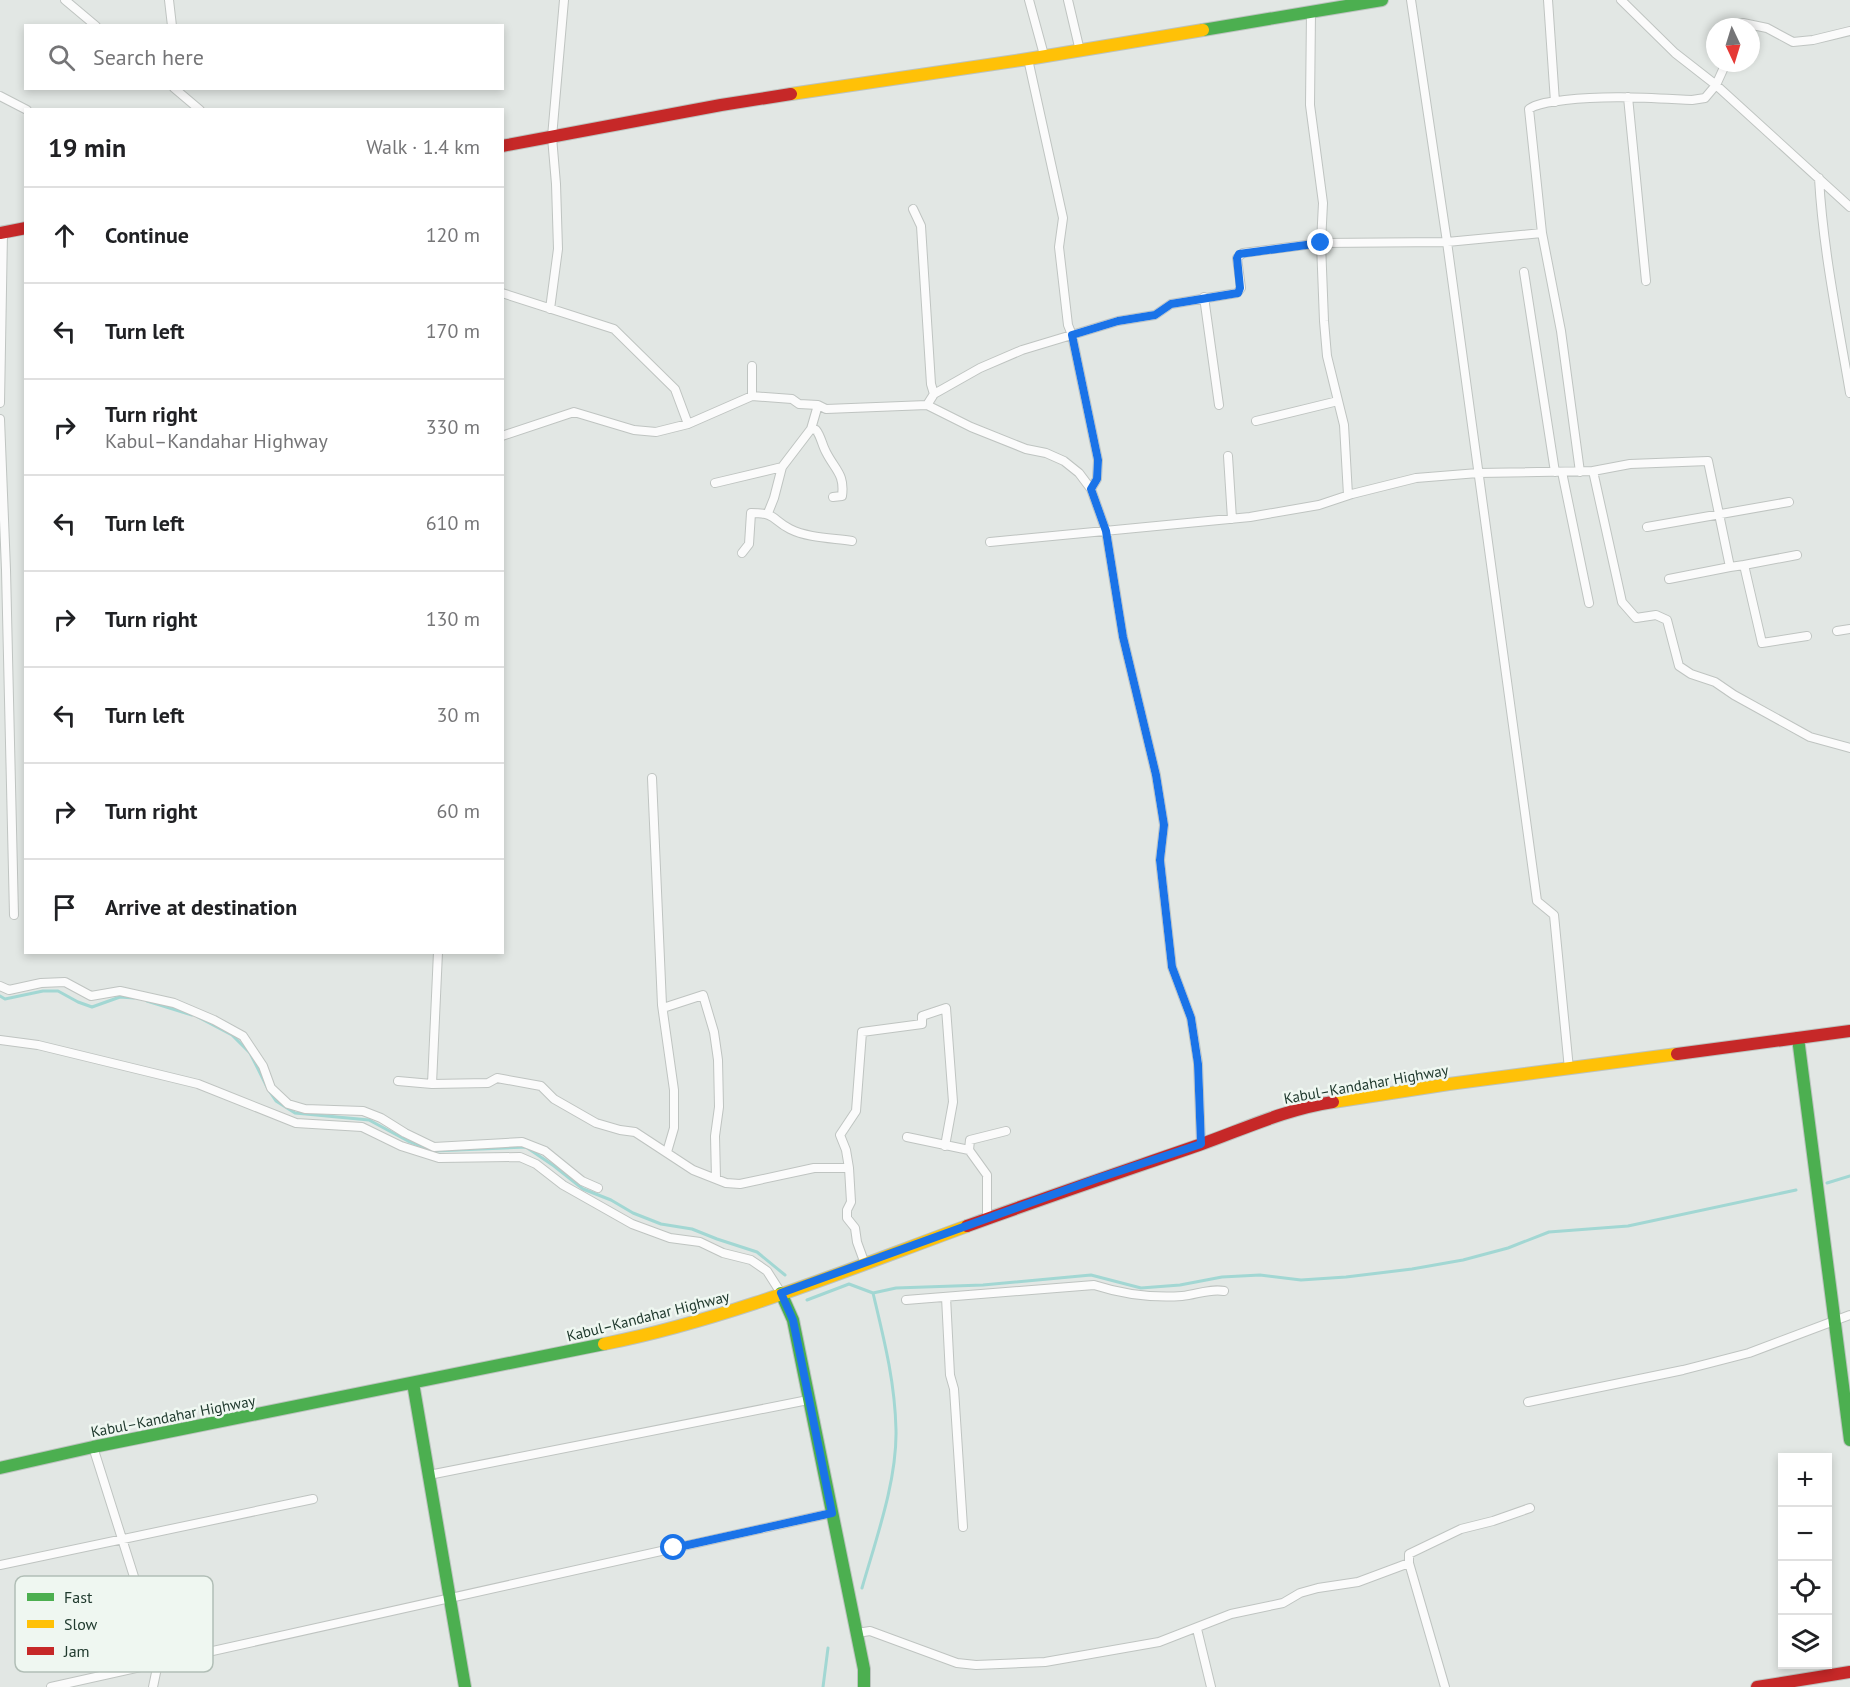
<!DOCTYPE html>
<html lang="en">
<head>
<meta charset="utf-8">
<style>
  :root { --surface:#fff; --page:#f2f2f2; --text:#202124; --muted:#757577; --line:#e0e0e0 }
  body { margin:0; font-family:"PT Sans",sans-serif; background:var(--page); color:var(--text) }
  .controls { position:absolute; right:18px; bottom:18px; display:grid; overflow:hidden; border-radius:0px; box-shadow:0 3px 9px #0003 }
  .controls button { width:54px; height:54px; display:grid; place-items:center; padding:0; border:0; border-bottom:2px solid var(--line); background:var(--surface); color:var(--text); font:30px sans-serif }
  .compass { position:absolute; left:1706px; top:18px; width:54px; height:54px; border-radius:50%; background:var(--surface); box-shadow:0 3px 9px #0003; rotate:176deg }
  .stop { position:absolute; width:18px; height:18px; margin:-14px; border:4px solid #1a73e8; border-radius:50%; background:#fff }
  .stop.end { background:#1a73e8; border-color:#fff; box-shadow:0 2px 6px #0008 }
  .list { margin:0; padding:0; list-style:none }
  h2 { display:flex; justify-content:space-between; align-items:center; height:78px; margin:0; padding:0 24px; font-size:26px }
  h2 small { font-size:20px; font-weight:400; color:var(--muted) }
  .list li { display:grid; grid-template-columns:39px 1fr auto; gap:18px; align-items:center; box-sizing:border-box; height:96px; padding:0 24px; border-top:2px solid var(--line) }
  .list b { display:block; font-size:22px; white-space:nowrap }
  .list p { margin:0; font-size:20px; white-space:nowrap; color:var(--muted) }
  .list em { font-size:20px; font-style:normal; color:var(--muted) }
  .icon { flex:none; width:33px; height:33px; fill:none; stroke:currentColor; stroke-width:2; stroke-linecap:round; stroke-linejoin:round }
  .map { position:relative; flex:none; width:1850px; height:1687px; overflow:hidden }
  .search { position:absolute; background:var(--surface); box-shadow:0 3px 9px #0003; left:24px; top:24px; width:480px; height:66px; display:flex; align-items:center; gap:15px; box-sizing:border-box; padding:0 21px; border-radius:0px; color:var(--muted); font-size:22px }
  .panel { position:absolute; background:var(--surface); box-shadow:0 3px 9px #0003; left:24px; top:108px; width:480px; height:846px; border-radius:0px }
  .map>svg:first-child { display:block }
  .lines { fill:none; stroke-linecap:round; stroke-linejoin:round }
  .stream { stroke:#a2d7d3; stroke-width:3 }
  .street-casing { stroke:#bfc4c1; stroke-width:10 }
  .fast-casing { stroke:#bcc3bf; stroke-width:14 }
  .slow-casing { stroke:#bcc3bf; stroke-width:14 }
  .jam-casing { stroke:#bcc3bf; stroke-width:14 }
  .street { stroke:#fbfbfb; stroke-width:8 }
  .fast { stroke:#4caf50; stroke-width:12 }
  .slow { stroke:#ffc107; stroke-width:12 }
  .jam { stroke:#c62828; stroke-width:12 }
  .route { stroke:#1a73e8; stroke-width:8 }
  .labels { text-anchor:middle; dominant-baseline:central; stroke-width:5; stroke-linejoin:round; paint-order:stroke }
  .street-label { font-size:15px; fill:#203a2e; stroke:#eff7f1 }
  .key { fill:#eff7f1; stroke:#b1beb6; stroke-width:1.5 }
  .key-label { font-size:16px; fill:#203a2e }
</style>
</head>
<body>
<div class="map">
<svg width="1850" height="1687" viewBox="0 0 1850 1687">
  <rect width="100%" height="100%" fill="#e2e7e4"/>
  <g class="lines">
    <!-- stream -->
    <path class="stream" d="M 0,996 L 5,999 L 43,991 L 58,991 L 78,1002 L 92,1007 L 120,997 L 134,998
      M 147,1001 L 192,1015
      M 198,1017 L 232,1035 L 250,1053 L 267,1087
      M 270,1092 L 276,1101 L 295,1113 L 369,1120 L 408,1141 L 434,1151 L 526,1147 L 554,1166 L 583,1189 L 611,1200 L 633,1213 L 661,1224 L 692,1229 L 717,1239 L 757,1252 L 785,1275
      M 1827,1183 L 1850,1176
      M 807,1300 L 849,1284 L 873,1293 L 896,1288 L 983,1285 L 1091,1275 L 1141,1288 L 1180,1285 L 1222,1277 L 1260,1275 L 1301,1280 L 1346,1277 L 1412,1269 L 1463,1260 L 1508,1248 L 1549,1232 L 1628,1226 L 1796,1190
      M 862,1588 C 876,1539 897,1481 896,1430 C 895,1382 884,1339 873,1293
      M 823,1687 L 828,1648"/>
    <!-- street casing -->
    <g class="street-casing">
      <path id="street" d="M 65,0 L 96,26
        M 169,0 L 172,26
        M 1029,0 L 1044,55
        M 1068,0 L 1080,51
        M 1411,0 L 1447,242 L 1537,901 L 1554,915 L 1569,1069
        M 1548,0 L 1555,102
        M 1621,0 L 1675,53 L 1716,85 L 1850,207
        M 1311,12 L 1310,105 L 1323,203 L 1321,243 L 1324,321 L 1327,356 L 1344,425 L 1348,495
        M 1742,27 L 1743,23 L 1767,28 L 1793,42 L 1813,40 L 1850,31
        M 1028,59 L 1063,218 L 1059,247 L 1068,325 L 1072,335 L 1098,460 L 1097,479 L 1091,489
        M 174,88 L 200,110
        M 0,96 L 27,110
        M 1628,97 L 1646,281
        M 1819,178 C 1823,250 1838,322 1850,393
        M 913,209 L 921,226 L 931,384 L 934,394
        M 1524,272 L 1555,472
        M 502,293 L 614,329 L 675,389 L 688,424
        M 1204,297 L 1219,405
        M 550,309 L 558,249 L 556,184 L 552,137 L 564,0
        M 752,366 L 752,396
        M 0,403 L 3,232
        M 927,405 L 934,394 L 980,368 L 1022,350 L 1118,321 L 1155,315 L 1171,304 L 1237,293 L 1241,288 L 1237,258 L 1243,253 L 1321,243 L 1447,242 L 1542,233
        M 0,419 L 6,570 L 14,915
        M 1256,421 L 1338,401
        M 811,429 L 816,430 C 821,436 822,445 826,452 C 835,470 845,474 842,496 L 833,497
        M 502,436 L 574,412 L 634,430 L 656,432 L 688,424 L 752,396 L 792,399 L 799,404 L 818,405 L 826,409 L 927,405 L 971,427 L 1026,449 L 1046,453 L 1064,461 L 1079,473 L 1091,489 L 1106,531 L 1123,637 L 1156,775 L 1164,825 L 1160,860 L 1172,967 L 1191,1018 L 1198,1063 L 1201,1144
        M 1228,456 L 1232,519
        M 1593,471 L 1622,602 L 1636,618 L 1656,615 L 1667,620 L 1679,666 L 1691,674 L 1715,682 L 1734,695 L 1810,737 L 1850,748
        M 1562,472 L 1589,603
        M 1580,472 L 1561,331 L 1542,233 L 1529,109 C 1539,102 1554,102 1565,100 C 1608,95 1649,98 1692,100 L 1705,98 L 1716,85 L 1726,63
        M 715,483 L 782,467
        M 768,513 L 774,498 L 782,467 L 811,429 L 818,405
        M 1647,527 L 1789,502
        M 990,542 L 1250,517 L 1319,505 L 1352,494 L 1416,478 L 1478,473 L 1593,471 L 1630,464 L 1708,461 L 1730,567 L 1744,565 L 1762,643 L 1807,636
        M 742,553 L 749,544 L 751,513 C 777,513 771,519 790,529 C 808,538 832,538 852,541
        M 1744,565 L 1797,555
        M 1669,579 L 1730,567
        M 1837,631 L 1850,629
        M 652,778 L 662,1005 L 674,1090 L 674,1128 L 667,1152
        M 0,986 L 9,990 L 41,983 L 65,982 L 91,996 L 120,991 L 174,1003 L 214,1020 L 243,1036 L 263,1066 L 271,1088 L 288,1104 L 305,1109 L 363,1111 L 381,1118 L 405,1133 L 434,1147 L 522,1142 L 545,1151 L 582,1181 L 598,1188
        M 663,1008 L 703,995 L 714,1032 L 718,1060 L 719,1107 L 715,1136 L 716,1178
        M 0,1040 L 38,1045 L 198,1084 L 296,1123 L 362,1127 L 401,1146 L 439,1158 L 520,1157 L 536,1164 L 563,1185 L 632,1224 L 670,1238 L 700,1242 L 723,1253 L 751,1260 L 767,1271 L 781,1293
        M 398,1081 L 432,1084 L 488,1083 L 497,1078 L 541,1086 L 554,1099 L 596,1123 L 620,1130 L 635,1132 L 693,1170 L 726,1183 L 740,1184 L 814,1168 L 849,1168
        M 432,1084 L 438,952
        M 907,1137 L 969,1150 L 987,1175 L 987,1219
        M 969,1150 L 970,1140 L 1006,1131
        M 865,1264 L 857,1242 L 855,1228 L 847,1218 L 847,1210 L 851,1202 L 849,1168 L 846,1150 L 840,1135 L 856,1111 L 862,1032 L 922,1024 L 922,1016 L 946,1008 L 953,1102 L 945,1146
        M 946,1297 L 950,1375 L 954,1389 L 963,1527
        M 906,1300 L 1094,1285 C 1122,1294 1153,1298 1182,1296 C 1196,1295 1210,1288 1224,1291
        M 1528,1402 L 1683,1370 L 1749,1353 L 1850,1315
        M 93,1447 L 142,1602 L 158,1663 L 153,1687
        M 429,1475 L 808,1400
        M 0,1565 L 313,1499
        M 1197,1629 L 1211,1687
        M 857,1633 L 870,1631 L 957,1663 L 976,1665 L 1045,1662 L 1159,1642 L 1231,1614 L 1283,1603 L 1300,1593 L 1318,1588 L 1358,1582 L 1409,1563
        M 51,1687 L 832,1513
        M 1445,1687 L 1409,1563 L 1409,1554 L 1461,1529 L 1493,1521 L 1530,1508"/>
    </g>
    <!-- fast casing -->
    <g class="fast-casing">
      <path id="fast" d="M 1203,30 L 1382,0
        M 1798,1038 L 1850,1440
        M 781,1293 L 793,1320 L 864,1669 L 864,1687
        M 413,1383 L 465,1687
        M 0,1468 L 93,1447 L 604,1344"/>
    </g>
    <!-- slow casing -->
    <g class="slow-casing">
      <path id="slow" d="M 791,94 L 1028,59 L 1203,30
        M 1333,1102 L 1449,1084 L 1677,1054
        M 604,1344 C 729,1319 847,1270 967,1226"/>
    </g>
    <!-- jam casing -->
    <g class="jam-casing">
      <path id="jam" d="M 502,146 L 721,105 L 791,94
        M 0,233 L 26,228
        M 1677,1054 L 1850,1031
        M 967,1226 C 1044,1198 1121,1172 1199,1145 C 1244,1129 1286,1109 1333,1102
        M 1757,1687 L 1850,1672"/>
    </g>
    <!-- street -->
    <use href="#street" class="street"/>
    <!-- fast -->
    <use href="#fast" class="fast"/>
    <!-- slow -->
    <use href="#slow" class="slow"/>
    <!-- jam -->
    <use href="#jam" class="jam"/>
  </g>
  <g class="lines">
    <!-- route -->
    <path class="route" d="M 674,1548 L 832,1513 L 793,1320 L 781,1293 L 1096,1179 L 1201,1144 L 1198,1064 L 1191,1018 L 1172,967 L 1160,860 L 1164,825 L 1156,775 L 1123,637 L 1106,531 L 1091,489 L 1097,479 L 1098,460 L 1072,335 L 1118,321 L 1155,315 L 1171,304 L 1238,293 L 1240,288 L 1237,258 L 1239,254 L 1321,243"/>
  </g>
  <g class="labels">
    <!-- street labels -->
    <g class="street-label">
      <text transform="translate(1366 1084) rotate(-10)">Kabul–Kandahar Highway</text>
      <text transform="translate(648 1316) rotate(-14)">Kabul–Kandahar Highway</text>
      <text transform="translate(173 1416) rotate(-11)">Kabul–Kandahar Highway</text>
    </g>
  </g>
  <!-- legend -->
  <rect x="15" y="1576" width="198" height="96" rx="9" class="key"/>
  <rect x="27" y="1593" width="27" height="8" fill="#4caf50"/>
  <rect x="27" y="1620" width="27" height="8" fill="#ffc107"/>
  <rect x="27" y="1647" width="27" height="8" fill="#c62828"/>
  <g class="key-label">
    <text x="64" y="1603">Fast</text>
    <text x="64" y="1630">Slow</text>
    <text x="64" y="1657">Jam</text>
  </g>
</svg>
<div class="controls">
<button>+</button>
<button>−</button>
<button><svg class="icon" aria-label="locate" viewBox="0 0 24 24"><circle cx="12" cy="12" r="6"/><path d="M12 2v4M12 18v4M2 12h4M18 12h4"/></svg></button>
<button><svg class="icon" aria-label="layers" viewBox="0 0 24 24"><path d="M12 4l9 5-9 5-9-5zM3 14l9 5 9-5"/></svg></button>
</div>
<svg class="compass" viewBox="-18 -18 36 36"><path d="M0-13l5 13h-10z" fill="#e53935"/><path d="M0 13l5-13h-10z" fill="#757577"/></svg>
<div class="stop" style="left:674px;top:1548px"></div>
<div class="stop end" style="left:1321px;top:243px"></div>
<div class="search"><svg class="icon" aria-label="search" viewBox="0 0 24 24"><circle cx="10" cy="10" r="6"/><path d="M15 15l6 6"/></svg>Search here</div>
<section class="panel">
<h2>19 min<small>Walk · 1.4 km</small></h2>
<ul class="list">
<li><svg class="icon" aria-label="ahead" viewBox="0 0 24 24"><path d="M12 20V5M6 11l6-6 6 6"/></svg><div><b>Continue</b></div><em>120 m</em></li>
<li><svg class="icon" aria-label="left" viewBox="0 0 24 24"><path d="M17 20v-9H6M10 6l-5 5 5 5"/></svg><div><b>Turn left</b></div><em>170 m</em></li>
<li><svg class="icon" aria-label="right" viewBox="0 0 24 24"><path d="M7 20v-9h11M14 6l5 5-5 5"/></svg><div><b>Turn right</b><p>Kabul–Kandahar Highway</p></div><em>330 m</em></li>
<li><svg class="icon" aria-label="left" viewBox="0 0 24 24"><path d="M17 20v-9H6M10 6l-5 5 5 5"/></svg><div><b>Turn left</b></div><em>610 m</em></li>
<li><svg class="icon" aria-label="right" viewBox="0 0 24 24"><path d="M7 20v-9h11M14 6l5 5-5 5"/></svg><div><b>Turn right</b></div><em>130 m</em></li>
<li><svg class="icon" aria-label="left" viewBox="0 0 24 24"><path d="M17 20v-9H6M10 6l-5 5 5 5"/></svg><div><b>Turn left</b></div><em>30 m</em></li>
<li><svg class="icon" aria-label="right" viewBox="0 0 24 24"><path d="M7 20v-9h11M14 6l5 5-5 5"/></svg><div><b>Turn right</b></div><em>60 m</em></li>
<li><svg class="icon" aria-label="arrive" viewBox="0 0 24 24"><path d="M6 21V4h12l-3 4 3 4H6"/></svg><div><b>Arrive at destination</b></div></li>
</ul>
</section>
</div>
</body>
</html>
